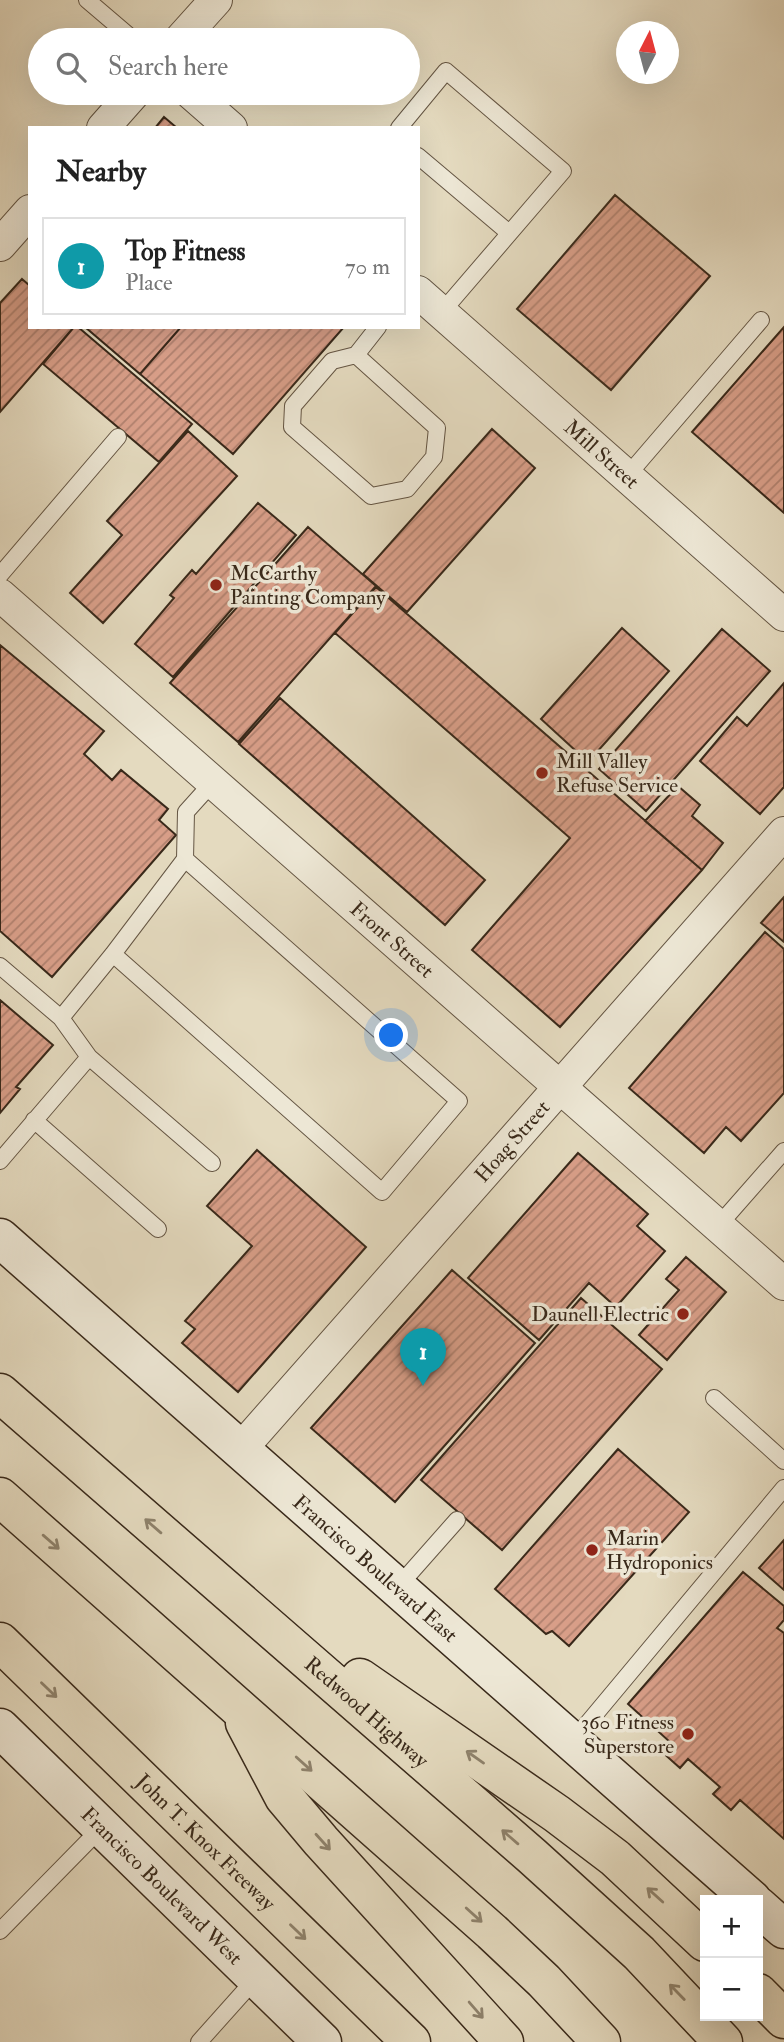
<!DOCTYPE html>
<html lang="en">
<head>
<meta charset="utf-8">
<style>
  :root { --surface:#fff; --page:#f6f6f6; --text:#222; --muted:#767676; --line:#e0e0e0; --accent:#db2777 }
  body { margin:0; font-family:"IM FELL Double Pica",serif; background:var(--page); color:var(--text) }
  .controls { position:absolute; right:21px; bottom:21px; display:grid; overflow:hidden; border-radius:0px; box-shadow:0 7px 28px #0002 }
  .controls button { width:63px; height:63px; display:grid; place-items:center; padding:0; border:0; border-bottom:2px solid var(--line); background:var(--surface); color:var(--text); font:35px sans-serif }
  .compass { position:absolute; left:616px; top:21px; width:63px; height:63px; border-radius:50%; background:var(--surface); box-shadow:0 7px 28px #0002; rotate:6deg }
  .you { position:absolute; left:392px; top:1036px; width:24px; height:24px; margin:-18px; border:5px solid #fff; border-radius:50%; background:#1a73e8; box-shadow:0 0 0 10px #1a73e833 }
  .badge { display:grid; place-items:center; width:46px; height:46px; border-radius:50%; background:var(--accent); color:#fff; font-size:23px; font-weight:700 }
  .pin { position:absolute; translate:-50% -58px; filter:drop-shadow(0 2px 4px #0008) }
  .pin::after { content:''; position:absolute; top:37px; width:24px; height:21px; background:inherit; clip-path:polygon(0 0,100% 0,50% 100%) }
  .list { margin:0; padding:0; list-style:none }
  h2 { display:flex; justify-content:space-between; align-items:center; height:91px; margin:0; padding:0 28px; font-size:30px }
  h2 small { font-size:23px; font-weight:400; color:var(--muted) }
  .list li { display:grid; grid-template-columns:46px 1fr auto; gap:21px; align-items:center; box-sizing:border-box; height:98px; margin:0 14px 14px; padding:0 14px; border:2px solid var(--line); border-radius:0px }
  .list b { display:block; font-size:26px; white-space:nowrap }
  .list p { margin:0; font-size:23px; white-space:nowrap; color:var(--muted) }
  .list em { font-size:23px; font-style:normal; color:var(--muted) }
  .icon { flex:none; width:38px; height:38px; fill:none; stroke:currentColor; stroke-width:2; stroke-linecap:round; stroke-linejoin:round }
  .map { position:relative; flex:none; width:784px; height:2042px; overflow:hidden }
  .search { position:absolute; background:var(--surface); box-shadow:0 7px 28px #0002; left:28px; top:28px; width:392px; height:77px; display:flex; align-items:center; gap:18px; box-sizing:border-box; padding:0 24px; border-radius:38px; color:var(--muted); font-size:26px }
  .panel { position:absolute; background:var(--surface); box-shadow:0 7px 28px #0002; left:28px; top:126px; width:392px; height:203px; border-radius:0px }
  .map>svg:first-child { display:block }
  .building { fill:url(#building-hatch); stroke:#39291a; stroke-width:2 }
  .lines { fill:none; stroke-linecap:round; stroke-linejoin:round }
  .lane-casing { stroke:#645543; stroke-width:18 }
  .street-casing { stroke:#645543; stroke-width:34 }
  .secondary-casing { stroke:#39291a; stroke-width:41 }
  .highway-casing { stroke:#39291a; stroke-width:41 }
  .lane { stroke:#ede7d5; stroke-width:16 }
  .street { stroke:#ede7d5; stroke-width:32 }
  .secondary { stroke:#ede7d5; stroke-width:38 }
  .highway { stroke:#e4dabf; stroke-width:38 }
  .oneway { stroke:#8e826c }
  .poi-dot { fill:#8f2418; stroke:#ede7d5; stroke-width:2.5 }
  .labels { text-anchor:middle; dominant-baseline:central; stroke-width:7; stroke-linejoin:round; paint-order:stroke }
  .street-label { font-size:21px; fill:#39291a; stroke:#ede7d5 }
  .poi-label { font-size:21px; fill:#39291a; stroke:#ede7d5; text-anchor:start }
</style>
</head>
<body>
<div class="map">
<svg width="784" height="2042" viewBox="0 0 784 2042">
  <defs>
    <pattern id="building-hatch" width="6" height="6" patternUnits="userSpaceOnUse" patternTransform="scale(1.75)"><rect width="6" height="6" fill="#d89e88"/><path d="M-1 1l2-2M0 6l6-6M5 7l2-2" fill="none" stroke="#b0816e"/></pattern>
  </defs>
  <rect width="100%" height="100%" fill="#e4dabf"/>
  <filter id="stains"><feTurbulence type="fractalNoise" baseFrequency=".00286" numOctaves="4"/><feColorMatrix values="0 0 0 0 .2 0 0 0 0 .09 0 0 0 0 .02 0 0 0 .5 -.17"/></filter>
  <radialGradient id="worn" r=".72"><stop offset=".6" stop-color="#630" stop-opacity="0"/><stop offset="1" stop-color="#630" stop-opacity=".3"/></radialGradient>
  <!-- building -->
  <path class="building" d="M 164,117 L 177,128 L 155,128 Z
    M 615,195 L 710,276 L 611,390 L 517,309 Z
    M 22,279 L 30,286 L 30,327 L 74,327 L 0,412 L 0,303 Z
    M 74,327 L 78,327 L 192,424 L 159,462 L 43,364 Z
    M 85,327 L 181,327 L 140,374 Z
    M 181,327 L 344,327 L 233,454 L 140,374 Z
    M 784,327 L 784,513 L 692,432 Z
    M 492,429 L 535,468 L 407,612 L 363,574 Z
    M 188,431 L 237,476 L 103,623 L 70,593 L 122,535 L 107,521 Z
    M 258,503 L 296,535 L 173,677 L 135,644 L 174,598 L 170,595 L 192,570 L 196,574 Z
    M 308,527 L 376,586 L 238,742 L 170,683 Z
    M 376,587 L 702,870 L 560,1027 L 472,950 L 570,838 L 335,633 Z
    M 622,628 L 669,671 L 588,762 L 541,719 Z
    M 722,629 L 770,671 L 646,811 L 599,769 Z
    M 0,645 L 104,731 L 84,754 L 112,780 L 121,770 L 168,809 L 159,820 L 176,835 L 52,977 L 0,931 Z
    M 784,683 L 784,787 L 760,814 L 700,761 L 737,717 L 747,726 Z
    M 280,698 L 485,880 L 445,925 L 239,744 Z
    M 678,786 L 700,805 L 692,816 L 723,843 L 702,870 L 645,821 Z
    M 784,897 L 784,942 L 761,923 Z
    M 765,932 L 784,949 L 784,1093 L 741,1141 L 726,1127 L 704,1153 L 629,1088 Z
    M 0,1000 L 53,1045 L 16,1087 L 20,1089 L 0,1113 Z
    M 257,1150 L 366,1247 L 238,1392 L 182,1343 L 195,1329 L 185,1321 L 252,1246 L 207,1206 Z
    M 578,1153 L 648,1214 L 637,1226 L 665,1251 L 616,1307 L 589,1283 L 539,1340 L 468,1278 Z
    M 686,1257 L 726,1292 L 667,1360 L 639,1335 L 679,1290 L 666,1279 Z
    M 452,1270 L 535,1343 L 395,1502 L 311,1428 Z
    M 581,1298 L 662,1369 L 502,1550 L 421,1480 Z
    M 618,1449 L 689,1512 L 569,1646 L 552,1631 L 546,1634 L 495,1589 Z
    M 784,1540 L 784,1590 L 759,1568 Z
    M 743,1572 L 784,1606 L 784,1620 L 777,1628 L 784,1633 L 784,1839 L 740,1800 L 731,1810 L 713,1794 L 720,1787 L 688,1759 L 680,1768 L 662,1752 L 670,1742 L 628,1704 Z"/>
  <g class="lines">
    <!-- lane casing -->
    <g class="lane-casing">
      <path id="lane" d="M 87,0 L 134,40
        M 399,128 L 446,71 L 563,171 L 441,313
        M 418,156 L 509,233
        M 356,355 L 437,428 L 434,457 L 407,489 L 371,496 L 292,427 L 293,406 L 332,361 L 356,355 L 378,327
        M 627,476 L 761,320
        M 0,575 L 118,437
        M 185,859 L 186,812 L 213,782
        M 0,966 L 61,1018
        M 89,1057 L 212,1163
        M 34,1120 L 158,1229
        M 0,1161 L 89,1057 L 61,1018 L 113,954 L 185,859 L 459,1101 L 382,1192 L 113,954
        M 718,1226 L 784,1151
        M 714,1398 L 784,1461
        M 396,1589 L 457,1520
        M 572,1742 L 784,1488
        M 0,1931 L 102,1827
        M 199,2042 L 257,1977"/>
    </g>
    <!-- street casing -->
    <g class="street-casing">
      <g id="street">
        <path d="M 180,40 L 216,0"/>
        <path d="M 191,93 L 231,128"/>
        <path d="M 103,128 L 134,93"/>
        <path d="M 0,245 L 30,211"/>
        <path id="s1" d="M 418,292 L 784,615"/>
        <path id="s2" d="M 0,595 L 784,1284"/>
        <path id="s3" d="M 239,1451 L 784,833"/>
      </g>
    </g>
    <!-- secondary casing -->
    <g class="secondary-casing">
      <g id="secondary">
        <path id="s4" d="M 0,1238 L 752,1900"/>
        <path id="s5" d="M 0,1728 L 322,2042"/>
        <path d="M 758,1906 L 784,1929"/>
      </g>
    </g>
    <!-- highway casing -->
    <g class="highway-casing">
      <g id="highway">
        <path id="s6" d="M 0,1393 L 532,1856 L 639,1953 L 723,2042"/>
        <path d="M 0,1497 L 492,1932 L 544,1981 L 601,2042"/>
        <path id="s7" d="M 0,1642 L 411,2042"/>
        <path d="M 360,1678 L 557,1814 L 615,1858 L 705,1942"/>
        <path d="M 245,1723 L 284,1797 L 321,1841 L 504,2042"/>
        <path d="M 758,1993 L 784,2019"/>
      </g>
    </g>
    <!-- lane -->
    <use href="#lane" class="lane"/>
    <!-- street -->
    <use href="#street" class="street"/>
    <!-- secondary -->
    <use href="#secondary" class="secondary"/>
    <!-- highway -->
    <use href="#highway" class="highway"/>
  </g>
  <!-- one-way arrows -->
  <defs><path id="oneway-shaft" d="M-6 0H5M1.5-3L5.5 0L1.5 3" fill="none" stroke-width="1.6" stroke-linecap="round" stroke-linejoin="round" transform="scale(1.75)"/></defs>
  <g class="oneway">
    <use href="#oneway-shaft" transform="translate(153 1526) rotate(-139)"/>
    <use href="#oneway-shaft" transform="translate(51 1542) rotate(41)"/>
    <use href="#oneway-shaft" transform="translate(49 1690) rotate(44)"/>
    <use href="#oneway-shaft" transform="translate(475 1757) rotate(-145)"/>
    <use href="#oneway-shaft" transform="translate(304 1764) rotate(42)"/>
    <use href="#oneway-shaft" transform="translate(510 1837) rotate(-139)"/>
    <use href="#oneway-shaft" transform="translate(323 1842) rotate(48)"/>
    <use href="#oneway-shaft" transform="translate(655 1895) rotate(-138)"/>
    <use href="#oneway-shaft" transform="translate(474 1915) rotate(42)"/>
    <use href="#oneway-shaft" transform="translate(298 1932) rotate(44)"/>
    <use href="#oneway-shaft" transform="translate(677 1992) rotate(-134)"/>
    <use href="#oneway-shaft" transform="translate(476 2010) rotate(49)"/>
  </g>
  <!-- markers -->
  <g class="poi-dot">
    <circle cx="216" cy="585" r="7"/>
    <circle cx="542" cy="773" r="7"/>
    <circle cx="683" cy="1314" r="7"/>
    <circle cx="592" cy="1550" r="7"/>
    <circle cx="688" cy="1734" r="7"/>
  </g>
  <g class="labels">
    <!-- street labels -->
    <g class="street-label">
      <text stroke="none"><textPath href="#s1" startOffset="245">Mill Street</textPath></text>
      <text stroke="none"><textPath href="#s2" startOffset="522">Front Street</textPath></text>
      <text stroke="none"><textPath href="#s3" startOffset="413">Hoag Street</textPath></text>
      <text stroke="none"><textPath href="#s4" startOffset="500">Francisco Boulevard East</textPath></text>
      <text stroke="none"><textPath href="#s6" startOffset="486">Redwood Highway</textPath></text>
      <text stroke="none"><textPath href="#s7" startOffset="287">John T. Knox Freeway</textPath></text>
      <text stroke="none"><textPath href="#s5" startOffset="226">Francisco Boulevard West</textPath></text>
    </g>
    <!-- poi labels -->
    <g class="poi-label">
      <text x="230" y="573">McCarthy<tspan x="230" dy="24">Painting Company</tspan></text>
      <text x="556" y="761">Mill Valley<tspan x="556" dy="24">Refuse Service</tspan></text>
      <text x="669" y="1314" text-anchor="end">Daunell Electric</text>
      <text x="606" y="1538">Marin<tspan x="606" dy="24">Hydroponics</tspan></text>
      <text x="674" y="1722" text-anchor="end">360 Fitness<tspan x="674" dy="24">Superstore</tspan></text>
    </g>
  </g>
  <rect width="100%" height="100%" filter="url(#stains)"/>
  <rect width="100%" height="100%" fill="url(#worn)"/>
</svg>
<div class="controls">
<button>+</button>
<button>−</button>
</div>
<svg class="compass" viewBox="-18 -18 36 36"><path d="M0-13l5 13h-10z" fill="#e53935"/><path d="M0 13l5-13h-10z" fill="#767676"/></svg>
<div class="you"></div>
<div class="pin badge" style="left:423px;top:1386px;background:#0f9aa8">1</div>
<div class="search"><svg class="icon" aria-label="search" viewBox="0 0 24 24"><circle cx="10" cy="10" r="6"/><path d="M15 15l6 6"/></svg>Search here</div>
<section class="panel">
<h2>Nearby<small></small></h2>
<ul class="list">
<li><span class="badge" style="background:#0f9aa8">1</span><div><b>Top Fitness</b><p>Place</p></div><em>70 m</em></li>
</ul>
</section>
</div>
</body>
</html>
